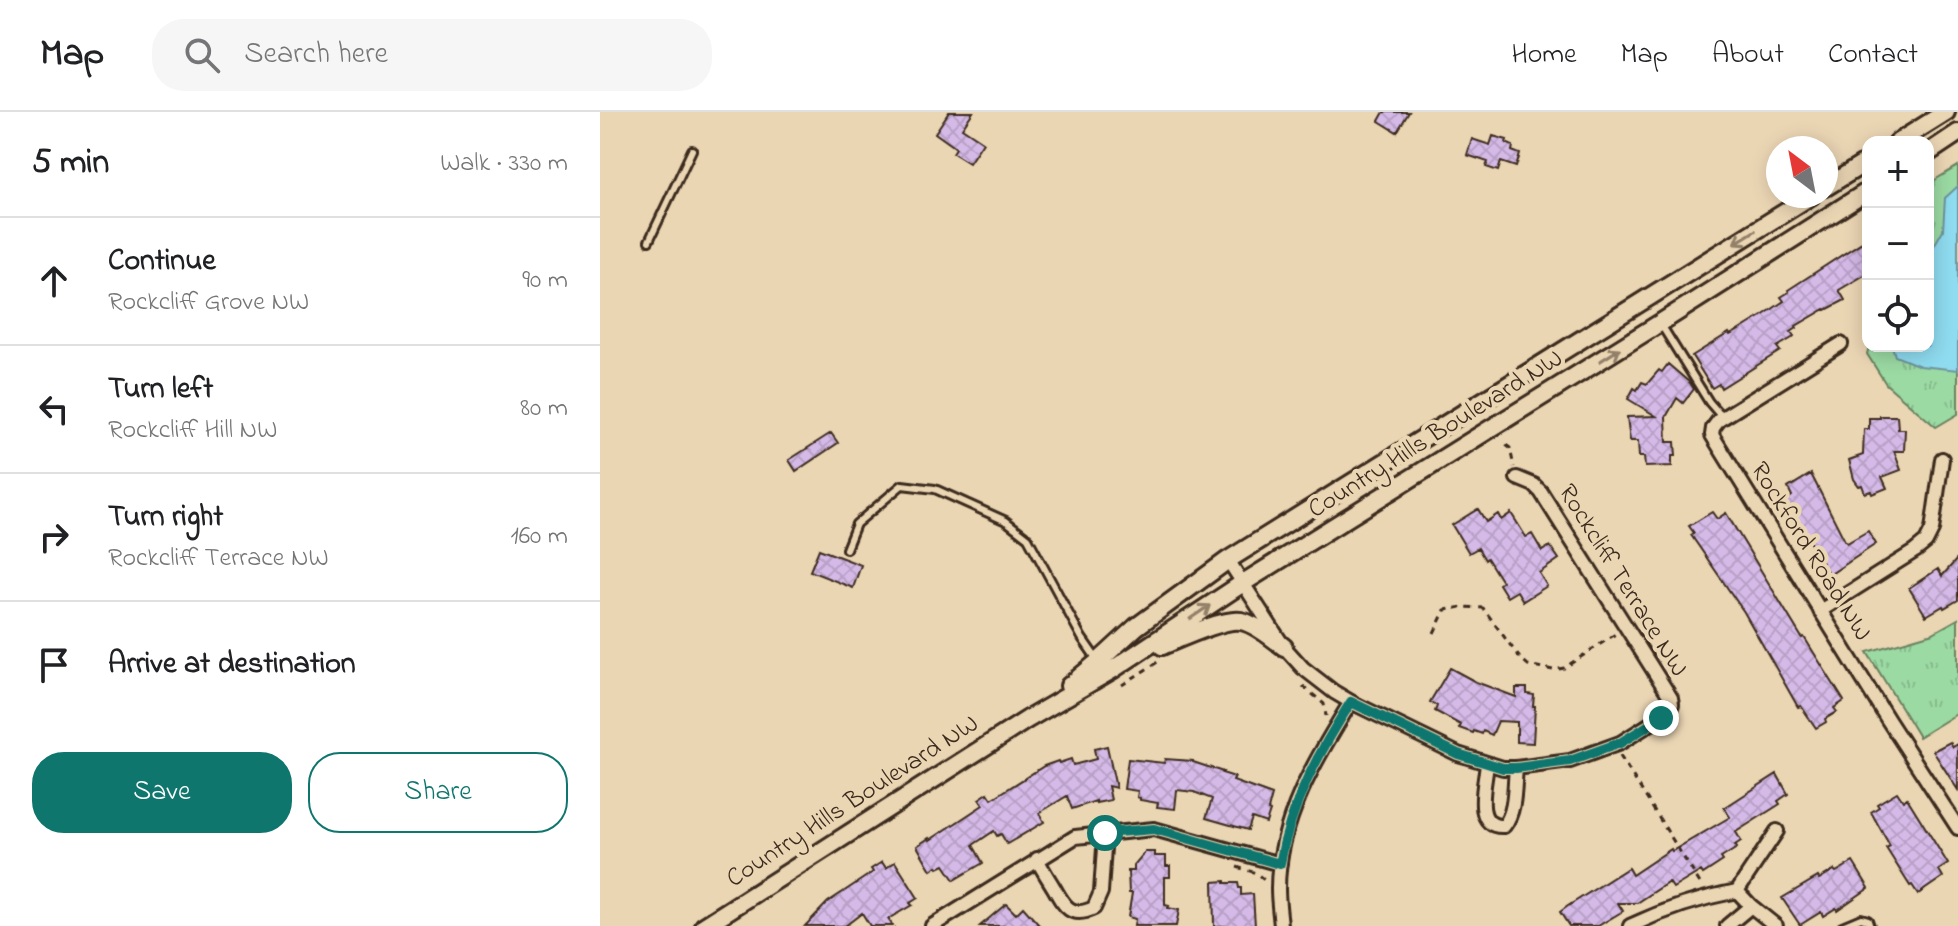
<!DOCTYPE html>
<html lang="en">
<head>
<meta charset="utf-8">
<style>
  :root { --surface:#fff; --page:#f6f6f6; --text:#202124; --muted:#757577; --line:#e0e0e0; --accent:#0f766e }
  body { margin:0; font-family:"Indie Flower",sans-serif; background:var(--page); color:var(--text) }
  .controls { position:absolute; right:24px; top:24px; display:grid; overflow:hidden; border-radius:16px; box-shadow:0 4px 20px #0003 }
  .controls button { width:72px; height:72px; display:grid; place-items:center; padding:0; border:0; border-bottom:2px solid var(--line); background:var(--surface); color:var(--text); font:40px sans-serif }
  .compass { position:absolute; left:1166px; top:24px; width:72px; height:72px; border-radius:50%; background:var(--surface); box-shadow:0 4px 20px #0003; rotate:328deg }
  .stop { position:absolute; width:24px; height:24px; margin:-18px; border:6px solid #0f766e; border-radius:50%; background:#fff }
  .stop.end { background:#0f766e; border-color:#fff; box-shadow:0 2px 8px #0008 }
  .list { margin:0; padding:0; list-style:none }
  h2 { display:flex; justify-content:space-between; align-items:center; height:104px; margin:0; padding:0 32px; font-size:34px }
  h2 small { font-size:26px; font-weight:400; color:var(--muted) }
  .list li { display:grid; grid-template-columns:52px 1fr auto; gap:24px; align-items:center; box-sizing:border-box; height:128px; padding:0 32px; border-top:2px solid var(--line) }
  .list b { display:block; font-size:30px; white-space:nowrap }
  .list p { margin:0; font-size:26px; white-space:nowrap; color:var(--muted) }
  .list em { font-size:26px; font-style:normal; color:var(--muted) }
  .actions { display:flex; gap:16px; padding:24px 32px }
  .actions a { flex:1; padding:18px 0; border:2px solid var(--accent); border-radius:32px; text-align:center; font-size:28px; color:var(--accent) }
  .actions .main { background:var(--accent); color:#fff }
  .icon { flex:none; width:44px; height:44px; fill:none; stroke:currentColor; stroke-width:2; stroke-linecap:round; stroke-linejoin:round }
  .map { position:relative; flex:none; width:1358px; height:814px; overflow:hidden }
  header { display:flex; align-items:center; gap:48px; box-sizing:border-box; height:112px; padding:0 40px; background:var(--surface); border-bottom:2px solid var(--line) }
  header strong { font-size:38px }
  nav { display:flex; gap:44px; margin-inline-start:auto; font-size:28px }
  .search { width:560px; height:72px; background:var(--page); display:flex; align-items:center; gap:20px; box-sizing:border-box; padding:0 28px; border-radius:32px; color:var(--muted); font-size:30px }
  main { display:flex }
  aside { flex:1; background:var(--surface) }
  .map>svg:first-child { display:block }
  .grass { fill:url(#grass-tufts); stroke:#6b8260; stroke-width:2 }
  .water { fill:#8fdbf0; stroke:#6d949c; stroke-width:2 }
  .building { fill:url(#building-cross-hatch); stroke:#3b2a1e; stroke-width:2 }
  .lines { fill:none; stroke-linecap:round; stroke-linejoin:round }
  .lane-casing { stroke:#3b2a1e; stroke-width:12 }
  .street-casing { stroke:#3b2a1e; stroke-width:18 }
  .secondary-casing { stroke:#3b2a1e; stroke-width:22 }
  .path { stroke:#3b2a1e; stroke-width:3; stroke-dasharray:6 6; stroke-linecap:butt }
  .lane { stroke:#ebd6b4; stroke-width:6 }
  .street { stroke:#ebd6b4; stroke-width:12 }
  .secondary { stroke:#ebd6b4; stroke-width:16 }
  .oneway { stroke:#938069 }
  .route { stroke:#0f766e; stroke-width:10 }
  .labels { text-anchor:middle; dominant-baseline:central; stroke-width:8; stroke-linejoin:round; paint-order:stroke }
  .street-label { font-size:26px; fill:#3b2a1e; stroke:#ebd6b4 }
</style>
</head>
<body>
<header>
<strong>Map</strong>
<div class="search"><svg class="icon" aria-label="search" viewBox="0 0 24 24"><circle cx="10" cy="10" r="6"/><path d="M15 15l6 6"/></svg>Search here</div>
<nav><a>Home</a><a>Map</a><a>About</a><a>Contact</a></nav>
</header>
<main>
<aside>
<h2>5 min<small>Walk · 330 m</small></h2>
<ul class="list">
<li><svg class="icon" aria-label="ahead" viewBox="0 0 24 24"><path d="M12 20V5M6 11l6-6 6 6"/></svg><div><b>Continue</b><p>Rockcliff Grove NW</p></div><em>90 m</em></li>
<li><svg class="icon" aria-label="left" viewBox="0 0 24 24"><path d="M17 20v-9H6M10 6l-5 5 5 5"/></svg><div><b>Turn left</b><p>Rockcliff Hill NW</p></div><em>80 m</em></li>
<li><svg class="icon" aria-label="right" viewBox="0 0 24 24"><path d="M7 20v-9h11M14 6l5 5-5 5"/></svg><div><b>Turn right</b><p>Rockcliff Terrace NW</p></div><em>160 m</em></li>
<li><svg class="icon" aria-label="arrive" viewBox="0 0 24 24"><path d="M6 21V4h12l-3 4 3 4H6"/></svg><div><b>Arrive at destination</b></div></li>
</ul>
<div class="actions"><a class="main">Save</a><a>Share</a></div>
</aside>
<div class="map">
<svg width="1358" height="814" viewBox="0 0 1358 814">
  <defs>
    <pattern id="grass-tufts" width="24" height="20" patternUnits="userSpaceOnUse" patternTransform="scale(2)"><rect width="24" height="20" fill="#9bdaa3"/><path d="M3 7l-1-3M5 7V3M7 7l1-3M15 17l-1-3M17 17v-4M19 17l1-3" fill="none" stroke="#86bb8c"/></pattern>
    <pattern id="building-cross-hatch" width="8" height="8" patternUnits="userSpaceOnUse" patternTransform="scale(2)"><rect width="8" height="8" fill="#d5bae8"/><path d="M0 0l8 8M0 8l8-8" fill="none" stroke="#b8a0c7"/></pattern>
  </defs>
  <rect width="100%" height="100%" fill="#ebd6b4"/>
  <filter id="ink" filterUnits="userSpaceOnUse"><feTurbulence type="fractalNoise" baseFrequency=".0125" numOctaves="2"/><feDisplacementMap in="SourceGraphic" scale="16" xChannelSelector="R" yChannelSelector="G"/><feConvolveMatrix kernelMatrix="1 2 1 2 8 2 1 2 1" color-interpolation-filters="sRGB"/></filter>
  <g filter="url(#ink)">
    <!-- grass -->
    <path class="grass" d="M 1358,54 L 1358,302 L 1336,315 L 1286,272 L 1267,242 L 1269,234 L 1328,234 L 1328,72 Z
      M 1358,507 L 1358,601 L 1319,625 L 1267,540 L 1333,521 Z"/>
    <!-- water -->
    <path class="water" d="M 1358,74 L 1358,258 L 1320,254 L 1295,244 L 1292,234 L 1328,234 L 1328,144 L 1343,118 L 1345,86 Z"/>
    <!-- building -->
    <path class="building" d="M 349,0 L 373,0 L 362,16 L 383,30 L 369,51 L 353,41 L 356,36 L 335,21 Z
      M 784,0 L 809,0 L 797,20 L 779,9 Z
      M 893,24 L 907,28 L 906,31 L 913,34 L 912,39 L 920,42 L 916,55 L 901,50 L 898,59 L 886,55 L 888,50 L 867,43 L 872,27 L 890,33 Z
      M 1262,130 L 1268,140 L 1268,161 L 1239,178 L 1245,188 L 1226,198 L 1225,197 L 1196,214 L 1197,216 L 1191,220 L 1194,224 L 1192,226 L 1177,235 L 1180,239 L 1121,276 L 1119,272 L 1112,276 L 1092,244 L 1129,221 L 1130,223 L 1136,220 L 1162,204 L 1184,189 L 1181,185 L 1189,180 L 1188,178 Z
      M 1068,252 L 1090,271 L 1094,277 L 1083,291 L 1077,286 L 1066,305 L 1067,330 L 1075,330 L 1076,344 L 1072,344 L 1072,354 L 1045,355 L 1044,345 L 1039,345 L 1038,329 L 1030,329 L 1027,305 L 1056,304 L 1028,287 L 1034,276 L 1037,278 L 1042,270 L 1047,272 L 1059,258 L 1062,260 Z
      M 1280,304 L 1297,304 L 1298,317 L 1305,317 L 1304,339 L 1294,339 L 1301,358 L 1282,365 L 1287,376 L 1272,382 L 1271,379 L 1265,381 L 1262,373 L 1259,374 L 1254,367 L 1249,348 L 1263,343 L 1264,317 L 1269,317 L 1269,306 L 1280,306 Z
      M 231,321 L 238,331 L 196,359 L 189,348 Z
      M 1211,362 L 1245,429 L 1247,431 L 1268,419 L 1276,432 L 1229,463 L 1205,422 L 1202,424 L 1198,420 L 1182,391 L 1192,384 L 1188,376 Z
      M 878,397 L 886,410 L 898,402 L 901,408 L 911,401 L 926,425 L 932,422 L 942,439 L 950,434 L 959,447 L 939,461 L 947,474 L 923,489 L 917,479 L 907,485 L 899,472 L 902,470 L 887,446 L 885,448 L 878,436 L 869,441 L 852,413 Z
      M 1112,400 L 1117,407 L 1126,401 L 1202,526 L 1204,525 L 1244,589 L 1234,596 L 1237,600 L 1225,607 L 1226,610 L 1216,616 L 1201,594 L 1198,595 L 1144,500 L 1091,423 L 1094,421 L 1089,414 Z
      M 219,437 L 261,453 L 253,476 L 210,459 Z
      M 1358,446 L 1358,488 L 1344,496 L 1343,494 L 1326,504 L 1309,476 L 1338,457 L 1342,464 Z
      M 850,556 L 876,570 L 916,585 L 916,576 L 927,576 L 927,582 L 934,583 L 933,594 L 935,594 L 933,631 L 917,630 L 917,610 L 898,609 L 892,623 L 883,619 L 882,622 L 874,619 L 873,621 L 859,616 L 861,613 L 835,599 L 837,594 L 830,590 Z
      M 1350,630 L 1353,635 L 1358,632 L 1358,678 L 1333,639 Z
      M 507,634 L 516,676 L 508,674 L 511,688 L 496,691 L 496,689 L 472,697 L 467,684 L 439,701 L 444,710 L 407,732 L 401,722 L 397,724 L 394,719 L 373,733 L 383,751 L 354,768 L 344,753 L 338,756 L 337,754 L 331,758 L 317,734 L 329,726 L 330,728 L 383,693 L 379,687 L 388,681 L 392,687 L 444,654 L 458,649 L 459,651 L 471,647 L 473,653 L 496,647 L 494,637 Z
      M 528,647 L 564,651 L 565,647 L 593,649 L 593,650 L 623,660 L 622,661 L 635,665 L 633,669 L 672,683 L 668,698 L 670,699 L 666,711 L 652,706 L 648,718 L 606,706 L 612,687 L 594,680 L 577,678 L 575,697 L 557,695 L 558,691 L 540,688 L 540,686 L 537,685 L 538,679 L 524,677 Z
      M 1177,662 L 1188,682 L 1178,689 L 1180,692 L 1136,720 L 1141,729 L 1135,733 L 1137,736 L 1121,746 L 1123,749 L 1103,762 L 1101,759 L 1073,776 L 1069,770 L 1037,791 L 1018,791 L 1023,799 L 998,814 L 969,814 L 960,800 L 968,794 L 1028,756 L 1032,763 L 1071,737 L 1072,739 L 1130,705 L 1124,696 Z
      M 1297,680 L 1303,689 L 1307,686 L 1348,752 L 1339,758 L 1343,765 L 1318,782 L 1312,773 L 1310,774 L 1286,736 L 1290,734 L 1271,700 L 1279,695 L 1277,692 Z
      M 545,740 L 555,740 L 555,744 L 566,744 L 566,754 L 570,754 L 570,765 L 565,765 L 565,793 L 569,794 L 568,796 L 579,798 L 576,814 L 534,814 L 535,807 L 528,805 L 532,781 L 529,781 L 528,759 L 534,759 L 534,753 Z
      M 282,750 L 286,756 L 295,750 L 318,786 L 310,791 L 312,793 L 288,807 L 293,814 L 270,814 L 262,801 L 245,814 L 205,814 L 228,790 L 273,760 L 271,757 Z
      M 1253,750 L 1269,776 L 1237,798 L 1236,796 L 1223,804 L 1221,800 L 1200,813 L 1182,786 L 1218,765 L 1219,767 L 1234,758 L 1236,760 Z
      M 625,769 L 625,771 L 638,771 L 639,776 L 641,776 L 641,783 L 653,782 L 655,814 L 614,814 L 613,770 Z
      M 406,792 L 416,802 L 423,795 L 440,814 L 380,814 Z"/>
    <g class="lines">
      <!-- lane casing -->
      <g class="lane-casing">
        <path id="lane" d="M 49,129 L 92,38
          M 1060,211 L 1109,290 L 1122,305
          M 246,437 L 256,412 L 302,373 L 335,377 L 406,409 L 428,426 L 482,526 L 498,549
          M 1242,814 L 1261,806 L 1268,808 L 1270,814"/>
      </g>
      <!-- street casing -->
      <g class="street-casing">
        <path id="street" d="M 1241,232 L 1119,308 L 1113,316 L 1112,323 L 1288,608 L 1358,716
          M 628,448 L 684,535 L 703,556 L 734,580 L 751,590 L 858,642 L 903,656 L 916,656 L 970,649 L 1020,631 L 1069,600 L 1072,592 L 1071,586 L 941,380 L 934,373 L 917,366
          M 1220,499 L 1315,439 L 1326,430 L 1332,418 L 1342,347
          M 887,652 C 885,673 872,716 904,714 C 916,699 914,675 916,656
          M 437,747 C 442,757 448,766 454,776 C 464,794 471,807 494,796 L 501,780 L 505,721
          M 1137,779 L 1177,719
          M 332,814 L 475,725 L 554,717 L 680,752
          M 681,814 C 680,802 678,789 678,777 C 678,709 716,646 751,590
          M 1030,814 C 1064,798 1100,786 1137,779 L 1151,794 L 1176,814
          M 1127,814 L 1151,794"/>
      </g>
      <!-- secondary casing -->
      <g class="secondary-casing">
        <path id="secondary" d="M 1298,30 L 1346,0
          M 1328,41 L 1358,21
          M 1226,75 L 1268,49
          M 562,534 C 579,527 623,506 641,509 C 654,511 674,527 684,535
          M 469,574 L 499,549 L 536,515 L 628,448 L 1211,84
          M 104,814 L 428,607 L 512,558 L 643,471 L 1060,211 L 1268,79"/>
      </g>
      <!-- path -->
      <path class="path" d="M 906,333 L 910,336 L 914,355
        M 834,521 L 845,498 L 862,495 L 883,496 L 919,545 L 928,553 L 953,558 L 964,556 L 1017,521
        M 522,573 L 559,549
        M 703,574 L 724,592 L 726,604
        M 1020,644 L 1103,776
        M 637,755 L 656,761 L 664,768"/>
      <!-- lane -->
      <use href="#lane" class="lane"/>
      <!-- street -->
      <use href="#street" class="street"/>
      <!-- secondary -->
      <use href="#secondary" class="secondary"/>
    </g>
    <!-- one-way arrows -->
    <defs><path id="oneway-shaft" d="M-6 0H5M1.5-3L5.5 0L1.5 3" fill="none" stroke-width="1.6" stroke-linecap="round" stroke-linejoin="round" transform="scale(2)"/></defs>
    <g class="oneway">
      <use href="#oneway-shaft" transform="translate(1145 125) rotate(148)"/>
      <use href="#oneway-shaft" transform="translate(1010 243) rotate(-32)"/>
      <use href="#oneway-shaft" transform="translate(600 500) rotate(-34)"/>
    </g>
  </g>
  <g class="lines" filter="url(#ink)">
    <!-- route -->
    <path class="route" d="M 505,721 L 554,717 L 680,752 C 690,693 719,640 751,590 L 858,642 L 903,656 L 916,656 L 970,649 L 1020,631 L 1061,606"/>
  </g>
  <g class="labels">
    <!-- street labels -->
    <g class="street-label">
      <text transform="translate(836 323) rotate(-32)">Country Hills Boulevard NW</text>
      <text transform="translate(1210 440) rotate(58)">Rockford Road NW</text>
      <text transform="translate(1022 469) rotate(58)">Rockcliff Terrace NW</text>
      <text transform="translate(253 690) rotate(-33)">Country Hills Boulevard NW</text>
    </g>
  </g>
</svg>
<div class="controls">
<button>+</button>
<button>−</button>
<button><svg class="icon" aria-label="locate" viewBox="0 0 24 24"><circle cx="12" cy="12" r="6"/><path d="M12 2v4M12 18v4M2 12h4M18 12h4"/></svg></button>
</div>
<svg class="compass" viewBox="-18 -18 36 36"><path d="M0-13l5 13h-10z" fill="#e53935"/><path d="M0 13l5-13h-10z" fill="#757577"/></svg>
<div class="stop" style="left:505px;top:721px"></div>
<div class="stop end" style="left:1061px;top:606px"></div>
</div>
</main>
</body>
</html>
